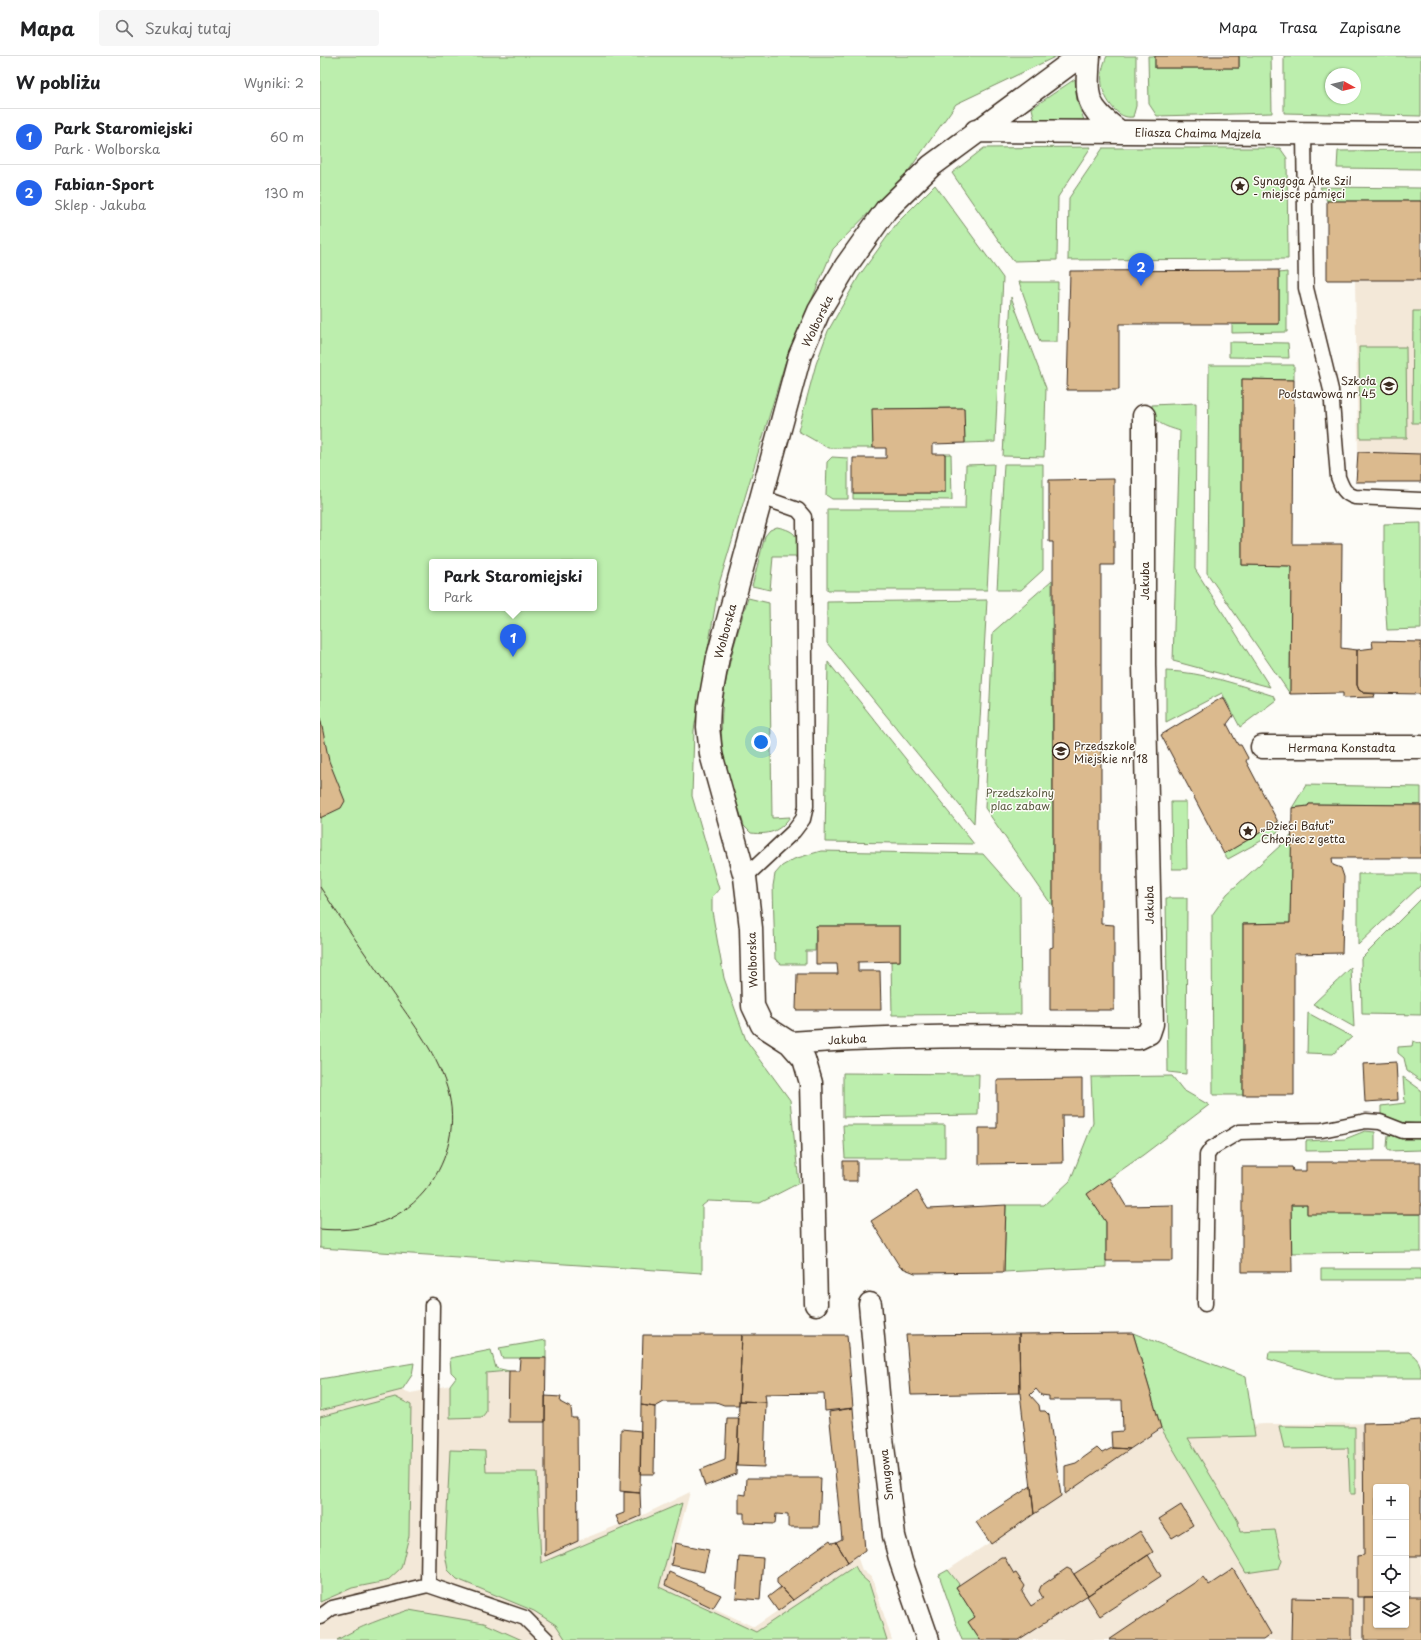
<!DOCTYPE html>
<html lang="pl">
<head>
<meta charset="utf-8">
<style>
  :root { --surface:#fff; --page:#f6f6f6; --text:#202124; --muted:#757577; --line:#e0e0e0; --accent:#2563eb }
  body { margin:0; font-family:"Playpen Sans",sans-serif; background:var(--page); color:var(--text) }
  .controls { position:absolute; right:12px; bottom:12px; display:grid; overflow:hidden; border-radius:4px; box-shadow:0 1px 3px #0004 }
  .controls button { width:36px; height:36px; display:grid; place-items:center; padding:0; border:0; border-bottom:1px solid var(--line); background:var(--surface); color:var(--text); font:20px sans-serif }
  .compass { position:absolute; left:1005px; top:12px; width:36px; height:36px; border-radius:50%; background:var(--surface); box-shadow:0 1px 3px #0004; rotate:98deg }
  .you { position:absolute; left:441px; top:686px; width:14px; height:14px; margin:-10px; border:3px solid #fff; border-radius:50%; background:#1a73e8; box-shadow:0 0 0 6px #1a73e833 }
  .badge { display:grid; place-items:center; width:26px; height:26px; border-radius:50%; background:var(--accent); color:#fff; font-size:13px; font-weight:700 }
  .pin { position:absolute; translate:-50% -33px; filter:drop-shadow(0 1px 2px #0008) }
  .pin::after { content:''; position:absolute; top:21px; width:14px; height:12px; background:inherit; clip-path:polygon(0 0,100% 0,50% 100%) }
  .popup { position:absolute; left:109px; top:503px; width:168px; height:52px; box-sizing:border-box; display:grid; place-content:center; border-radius:4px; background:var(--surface); filter:drop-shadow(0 1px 3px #0005); font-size:13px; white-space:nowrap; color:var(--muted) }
  .popup b { font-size:15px; color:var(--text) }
  .popup::after { content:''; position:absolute; left:50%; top:100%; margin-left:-8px; border:8px solid transparent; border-top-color:var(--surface) }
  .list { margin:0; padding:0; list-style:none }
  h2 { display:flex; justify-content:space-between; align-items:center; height:52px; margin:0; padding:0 16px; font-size:17px }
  h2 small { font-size:13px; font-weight:400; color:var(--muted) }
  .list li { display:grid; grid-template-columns:26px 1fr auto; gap:12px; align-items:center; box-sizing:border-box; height:56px; padding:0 16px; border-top:1px solid var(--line) }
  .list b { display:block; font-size:15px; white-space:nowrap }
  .list p { margin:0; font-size:13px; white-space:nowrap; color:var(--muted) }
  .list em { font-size:13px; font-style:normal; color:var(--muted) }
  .icon { flex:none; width:22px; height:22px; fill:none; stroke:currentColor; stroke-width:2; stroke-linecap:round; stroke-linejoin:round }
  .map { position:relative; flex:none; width:1101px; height:1584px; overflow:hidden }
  header { display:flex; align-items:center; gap:24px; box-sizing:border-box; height:56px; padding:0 20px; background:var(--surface); border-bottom:1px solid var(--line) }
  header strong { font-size:19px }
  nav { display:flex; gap:22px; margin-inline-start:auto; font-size:14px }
  .search { width:280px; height:36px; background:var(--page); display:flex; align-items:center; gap:10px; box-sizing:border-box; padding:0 14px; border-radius:4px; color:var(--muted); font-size:15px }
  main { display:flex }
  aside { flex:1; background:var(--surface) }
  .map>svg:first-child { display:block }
  .built { fill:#f3e8d8; fill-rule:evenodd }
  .green { fill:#bceead; stroke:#7c8c66; fill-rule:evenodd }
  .building { fill:#dbba8e; stroke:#3b2a1e }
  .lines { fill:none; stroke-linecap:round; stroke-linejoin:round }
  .service-casing { stroke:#3b2a1e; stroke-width:17 }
  .minor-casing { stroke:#3b2a1e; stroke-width:25 }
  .tertiary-casing { stroke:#3b2a1e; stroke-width:25 }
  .service { stroke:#fdfcf7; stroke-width:14 }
  .minor { stroke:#fdfcf7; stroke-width:22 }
  .tertiary { stroke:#fdfcf7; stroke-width:22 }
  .tram { stroke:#3b2a1e; stroke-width:1 }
  .labels { text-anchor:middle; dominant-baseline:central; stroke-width:3; stroke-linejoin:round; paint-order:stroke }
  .street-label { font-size:11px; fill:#3b2a1e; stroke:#fdfcf7 }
  .poi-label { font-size:11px; fill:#3b2a1e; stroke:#fdfcf7; text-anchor:start }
  .park-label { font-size:11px; fill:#5b5b42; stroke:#fdfcf7 }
</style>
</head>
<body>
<header>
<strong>Mapa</strong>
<div class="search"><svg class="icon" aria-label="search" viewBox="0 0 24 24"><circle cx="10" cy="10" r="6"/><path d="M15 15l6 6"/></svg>Szukaj tutaj</div>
<nav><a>Mapa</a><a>Trasa</a><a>Zapisane</a></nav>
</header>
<main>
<aside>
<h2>W pobliżu<small>Wyniki: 2</small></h2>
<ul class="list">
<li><span class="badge">1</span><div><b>Park Staromiejski</b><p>Park · Wolborska</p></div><em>60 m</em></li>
<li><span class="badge">2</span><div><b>Fabian-Sport</b><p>Sklep · Jakuba</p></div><em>130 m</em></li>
</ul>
</aside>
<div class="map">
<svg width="1101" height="1584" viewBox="0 0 1101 1584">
  <rect width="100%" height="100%" fill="#fdfcf7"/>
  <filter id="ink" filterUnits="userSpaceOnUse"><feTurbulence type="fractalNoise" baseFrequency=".025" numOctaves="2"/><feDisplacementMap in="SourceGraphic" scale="8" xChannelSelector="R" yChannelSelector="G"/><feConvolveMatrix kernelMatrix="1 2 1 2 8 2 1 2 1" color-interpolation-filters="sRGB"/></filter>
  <g filter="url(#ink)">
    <!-- built -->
    <path class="built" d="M 1007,145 L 1101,145 L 1101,398 L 1038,396 L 1035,224 Z
      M 200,1302 L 226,1302 L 225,1340 L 258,1485 L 321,1460 L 370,1436 L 345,1529 L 434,1571 L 537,1500 L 542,1514 L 552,1522 L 572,1584 L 0,1584 L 0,1355 L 82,1334 L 91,1337 L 130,1329 L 136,1321 L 166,1317 L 199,1315 Z
      M 1101,1367 L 1101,1584 L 660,1584 L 648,1566 L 655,1561 L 636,1531 L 639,1528 L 628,1514 L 841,1373 L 946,1368 ZM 1056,1431 L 1086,1431 L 1086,1569 L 1056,1569 Z"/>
    <!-- green -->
    <path class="green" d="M 0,0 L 737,0 L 636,48 L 584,121 L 513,193 L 465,307 L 399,528 L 374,674 L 372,740 L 399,833 L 392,841 L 392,855 L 404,922 L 426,984 L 470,1044 L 479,1127 L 440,1147 L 388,1145 L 382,1150 L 382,1217 L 0,1192 ZM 112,506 L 274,506 L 274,552 L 112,552 Z
      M 787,0 L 816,0 L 816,50 L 813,61 C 805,62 800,59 794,53 C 780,37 778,19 787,0 Z
      M 828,0 L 835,0 L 835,12 L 919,12 L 919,0 L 951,0 L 952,57 L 837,60 L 829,48 Z
      M 964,0 L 1101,0 L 1101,60 L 964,57 ZM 1011,18 L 1035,18 L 1035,42 L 1011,42 Z
      M 755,23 L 757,45 L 764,64 L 715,66 L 712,52 Z
      M 771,91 L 738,141 L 737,204 L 693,205 L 632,117 L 664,92 Z
      M 783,92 L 960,92 L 967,102 L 968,203 L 748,204 L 749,142 Z
      M 1101,94 L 1101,113 L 1017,112 L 1018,95 Z
      M 615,129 L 683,222 L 675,386 L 645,387 L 644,352 L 553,353 L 553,392 L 508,392 L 478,375 L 496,308 L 508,275 L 539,220 L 577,167 Z
      M 1000,131 L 1101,132 L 1101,145 L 1007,145 Z
      M 967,216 L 967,276 L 912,277 L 912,268 L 959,268 L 959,217 Z
      M 699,226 L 738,226 L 737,286 L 720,286 Z
      M 691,241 L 726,332 L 724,401 L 683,400 Z
      M 1093,255 L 1101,255 L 1101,367 L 1092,367 Z
      M 909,286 L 968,287 L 969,302 L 909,301 Z
      M 1039,291 L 1086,291 L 1087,382 L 1040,382 Z
      M 889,309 L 974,309 L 974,324 L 922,323 L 922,509 L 971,510 L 970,638 L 887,517 Z
      M 876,347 L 875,513 L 950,631 L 853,605 L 860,375 C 845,370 832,368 832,349 Z
      M 625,398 L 631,398 L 632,444 L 533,443 L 533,437 L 625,437 Z
      M 512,401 L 528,402 L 528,443 L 512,443 L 506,439 L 507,406 Z
      M 674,408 L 667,534 L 507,534 L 507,453 L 645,453 L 646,409 Z
      M 684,408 L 723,408 L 723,514 L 701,534 L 677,534 Z
      M 1101,467 L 1101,573 L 1067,574 L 1064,526 L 1064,468 Z
      M 457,471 C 477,475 480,481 476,501 L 453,501 L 450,534 L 432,530 L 445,480 L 450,474 Z
      M 732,524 L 733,851 L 665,752 L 673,576 Z
      M 428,542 L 449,547 L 452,762 L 470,761 C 459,776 449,779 431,777 L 424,770 C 418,748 406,719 403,697 C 396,644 413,592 428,542 Z
      M 667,544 L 654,767 L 507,587 L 507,546 Z
      M 508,606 L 654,788 L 505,786 Z
      M 846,615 C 883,616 919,629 954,640 L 956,644 L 920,671 L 902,637 L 846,666 Z
      M 986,729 L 1101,731 L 1101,749 L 989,748 L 988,750 L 972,752 Z
      M 851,746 L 866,746 L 867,813 L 852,813 Z
      M 958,766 L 961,774 L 908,803 L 904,798 Z
      M 972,779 L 970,867 L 923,868 L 923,1039 L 893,1039 L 892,859 L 907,838 Z
      M 501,795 L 663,798 L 700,840 L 701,958 L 572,959 L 571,905 L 580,905 L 580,870 L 496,870 L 495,895 L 486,895 L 486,908 L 461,908 L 455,903 L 453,830 L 455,818 L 462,810 L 474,803 Z
      M 1038,818 L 1101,818 L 1101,829 L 1038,889 Z
      M 846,842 L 867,842 L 866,1018 L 848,1016 Z
      M 1101,843 L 1101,959 L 1042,958 L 1041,903 Z
      M 1031,912 L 1034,971 L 993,948 Z
      M 988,957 L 1032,981 L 1013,998 L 987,997 Z
      M 1093,985 L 1101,988 L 1101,1025 L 1087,1015 L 1084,1002 L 1078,997 L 1078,991 L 1092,990 Z
      M 523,1017 L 659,1018 L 658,1059 L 523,1061 Z
      M 852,1020 L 863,1034 L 889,1049 L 823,1099 L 767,1138 L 786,1166 L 786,1211 L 684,1216 L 686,1149 L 724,1149 L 750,1125 L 773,1067 L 771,1021 Z
      M 1083,1021 L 1101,1034 L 1101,1068 L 1077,1066 L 1061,1058 L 1061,1050 L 1085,1047 Z
      M 523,1069 L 625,1069 L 625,1102 L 525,1102 Z
      M 1045,1075 L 1055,1076 L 1055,1094 L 986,1095 L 986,1085 L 1025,1083 Z
      M 1068,1079 L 1101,1083 L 1101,1094 L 1069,1095 L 1067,1091 Z
      M 971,1149 L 987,1149 L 987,1157 L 1101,1158 L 1101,1196 L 971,1197 Z
      M 1001,1213 L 1101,1213 L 1101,1224 L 1001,1224 Z
      M 813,1277 L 926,1321 L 935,1380 L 868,1382 L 918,1465 L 920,1476 L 955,1474 L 962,1505 L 959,1512 L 926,1517 L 841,1372 Z
      M 226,1284 L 226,1302 L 182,1302 L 179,1292 Z
      M 171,1294 L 176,1312 L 189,1315 L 166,1317 L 166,1356 L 162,1361 L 130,1362 L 130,1329 L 136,1321 L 131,1316 L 130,1302 Z
      M 949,1296 L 1089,1296 C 1100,1304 1101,1309 1101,1322 L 1010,1322 L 948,1303 Z
      M 94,1307 L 92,1319 L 82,1334 L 0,1355 L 0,1323 Z
      M 75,1341 L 91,1349 L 89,1480 L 81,1512 L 67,1525 L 32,1532 L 0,1546 L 0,1361 Z
      M 959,1370 L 1035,1371 L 1035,1438 L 1030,1438 L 1028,1392 L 964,1393 Z
      M 130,1394 L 165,1395 L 166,1416 L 217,1416 L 221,1507 L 362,1447 L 339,1531 L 436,1576 L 535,1510 L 540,1519 L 549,1527 L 567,1584 L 246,1584 L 236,1569 L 214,1555 L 137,1523 L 128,1514 L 125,1498 Z
      M 628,1514 L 639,1528 L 636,1531 L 655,1561 L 648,1566 L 660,1584 L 642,1584 L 619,1519 Z
      M 89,1554 L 164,1567 L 202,1584 L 17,1584 C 40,1570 64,1562 89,1554 Z"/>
    <!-- building -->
    <path class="building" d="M 835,0 L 919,0 L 919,12 L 835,12 Z
      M 1007,145 L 1101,145 L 1101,224 L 1007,224 Z
      M 959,214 L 959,268 L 799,268 L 799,334 L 747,334 L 750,215 Z
      M 922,323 L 974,324 L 973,488 L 1022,488 L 1021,592 L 1037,594 L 1037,629 L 1039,634 L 1044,637 L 1055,638 L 1054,641 L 1023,642 L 1023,637 L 970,638 L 971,510 L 922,509 Z
      M 644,352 L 645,387 L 613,388 L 613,398 L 625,398 L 625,437 L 533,437 L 533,402 L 566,402 L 566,392 L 553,392 L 552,353 Z
      M 1038,396 L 1101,398 L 1101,426 L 1036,426 Z
      M 794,423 L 794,509 L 781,509 L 781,868 L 794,869 L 794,954 L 730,954 L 730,892 L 733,891 L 733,486 L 729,486 L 729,424 Z
      M 1052,585 L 1101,586 L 1101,638 L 1044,637 L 1039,634 L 1037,629 L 1037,594 L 1053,592 Z
      M 903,641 L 913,660 L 907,668 L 918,689 L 921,689 L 928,702 L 926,705 L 958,766 L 904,798 L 841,679 Z
      M 0,661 L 9,705 L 25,745 L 21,752 L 0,762 Z
      M 989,748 L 1101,749 L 1101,802 L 1012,802 L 1013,809 L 1021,812 L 1024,821 L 1022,897 L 974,898 L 974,1039 L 923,1039 L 923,868 L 970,867 L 972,752 L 988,750 Z
      M 496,870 L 580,870 L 580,905 L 538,906 L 538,915 L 560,915 L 561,954 L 476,954 L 477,918 L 518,918 L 517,908 L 496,908 Z
      M 1076,1006 L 1078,1044 L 1045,1046 L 1043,1008 Z
      M 762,1023 L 762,1059 L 742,1059 L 743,1107 L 659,1108 L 659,1072 L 677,1072 L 677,1024 Z
      M 523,1105 L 537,1105 L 537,1125 L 523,1125 Z
      M 986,1106 L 1101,1106 L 1101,1158 L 987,1158 L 987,1149 L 971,1149 L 972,1216 L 922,1216 L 922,1111 L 972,1111 L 973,1115 L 986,1115 Z
      M 789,1122 L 806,1150 L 853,1149 L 853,1205 L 786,1205 L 786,1166 L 767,1138 Z
      M 597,1135 L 608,1153 L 686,1149 L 684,1216 L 595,1217 L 580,1211 L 551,1165 Z
      M 813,1277 L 841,1372 L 810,1393 L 792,1392 L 791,1376 L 803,1375 L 802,1344 L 729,1344 L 729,1340 L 721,1339 L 716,1333 L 710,1339 L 719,1349 L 720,1355 L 725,1355 L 729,1359 L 741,1440 L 714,1458 L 700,1337 L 699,1278 Z
      M 699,1278 L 700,1337 L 591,1339 L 586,1279 Z
      M 323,1279 L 422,1279 L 419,1349 L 404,1349 L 396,1346 L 344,1346 L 335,1351 L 321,1349 Z
      M 422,1279 L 527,1279 L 533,1352 L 505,1355 L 504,1337 L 445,1338 L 446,1346 L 419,1345 Z
      M 200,1302 L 226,1302 L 225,1366 L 188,1366 L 189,1315 L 199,1315 Z
      M 225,1340 L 241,1341 L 240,1346 L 251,1352 L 252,1362 L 257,1362 L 258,1485 L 225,1500 Z
      M 419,1345 L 446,1346 L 444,1411 L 417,1410 Z
      M 321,1349 L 335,1351 L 334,1418 L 320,1418 Z
      M 533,1352 L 545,1494 L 528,1506 L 516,1486 L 522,1483 L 509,1356 Z
      M 407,1362 L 419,1362 L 416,1418 L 385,1430 L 380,1414 L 405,1404 Z
      M 1101,1364 L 1101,1500 L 1086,1500 L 1086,1431 L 1056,1431 L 1056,1541 L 1037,1541 L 1037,1500 L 1044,1499 L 1043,1367 L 1088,1366 L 1088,1365 Z
      M 301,1373 L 321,1375 L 320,1437 L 300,1435 Z
      M 777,1392 L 782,1397 L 792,1392 L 810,1393 L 745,1438 L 745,1410 L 756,1407 Z
      M 427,1422 L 501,1422 L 499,1471 L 468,1471 L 468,1459 L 456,1458 L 455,1468 L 424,1467 L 424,1457 L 419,1457 L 419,1438 L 426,1439 Z
      M 711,1430 L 714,1458 L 671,1488 L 656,1466 Z
      M 304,1436 L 320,1437 L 321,1460 L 300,1469 L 296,1460 L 304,1457 Z
      M 861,1449 L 873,1469 L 852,1482 L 839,1463 Z
      M 820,1475 L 833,1496 L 768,1539 L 754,1518 Z
      M 510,1484 L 512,1487 L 516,1486 L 528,1506 L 473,1544 L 457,1527 L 457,1522 Z
      M 355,1487 L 389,1494 L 384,1516 L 351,1509 Z
      M 828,1499 L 841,1520 L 780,1560 L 767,1540 Z
      M 419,1500 L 443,1502 L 440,1544 L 416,1542 Z
      M 681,1501 L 684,1501 L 694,1518 L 696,1517 L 705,1530 L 702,1536 L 711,1550 L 723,1542 L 719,1535 L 721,1530 L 747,1512 L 751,1514 L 768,1539 L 698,1584 L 660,1584 L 648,1566 L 655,1561 L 636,1531 Z
      M 913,1513 L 951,1578 L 943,1584 L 789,1584 L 883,1521 L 889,1529 Z
      M 349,1516 L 401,1539 L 393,1552 L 345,1529 Z
      M 461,1531 L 473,1544 L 458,1555 L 448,1541 Z
      M 1044,1541 L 1056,1541 L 1056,1569 L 1086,1569 L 1086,1541 L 1101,1541 L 1101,1584 L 1044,1584 Z
      M 972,1542 L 1032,1543 L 1032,1584 L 971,1584 Z"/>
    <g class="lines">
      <!-- service casing -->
      <g class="service-casing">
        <path id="service" d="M 984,78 L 986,232 L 1011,334 L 1018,421 C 1022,431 1024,438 1035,441 L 1101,444
          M 425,821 L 474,775 L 483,763 L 486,750 L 484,461 L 478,454 L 441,441
          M 885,1248 L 887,1099 L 892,1092 L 919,1076 L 1002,1074 L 1046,1065 L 1060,1066 L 1083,1075 L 1101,1075
          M 108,1529 L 112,1249
          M 0,1561 L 12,1552 L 108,1529 L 205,1562 L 227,1584"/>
      </g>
      <!-- minor casing -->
      <g class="minor-casing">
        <path id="minor" d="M 769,0 C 766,43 765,50 800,76
          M 656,75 L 1101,78
          M 942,691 L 1101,691
          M 470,987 C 586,978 703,980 819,982 L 829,977 L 832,968 L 824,608 L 824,360
          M 496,1248 L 491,1027 L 484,1003 L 470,987 L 442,969 L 433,950 L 431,872 L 425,821 L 391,698 L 388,671 L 389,651 L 398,601 L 480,299 L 499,255 L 526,210 L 566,154 L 611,110 L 760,0"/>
      </g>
      <!-- tertiary casing -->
      <g class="tertiary-casing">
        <path id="tertiary" d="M 550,1248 L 562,1382 L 574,1480 L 581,1506 L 608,1584"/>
      </g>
      <!-- service -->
      <use href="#service" class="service"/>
      <!-- minor -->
      <use href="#minor" class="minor"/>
      <!-- tertiary -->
      <use href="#tertiary" class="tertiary"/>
      <!-- tram -->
      <path class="tram" d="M 0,831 C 23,866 47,900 70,934 C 92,966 120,1001 129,1039 C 137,1073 126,1110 104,1136 C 78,1167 39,1177 0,1173"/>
    </g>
  </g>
  <!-- icons -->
  <defs>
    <g id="sight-ring" transform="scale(0.9)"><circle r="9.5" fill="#fdfcf7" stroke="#3b2a1e" stroke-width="1.5"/><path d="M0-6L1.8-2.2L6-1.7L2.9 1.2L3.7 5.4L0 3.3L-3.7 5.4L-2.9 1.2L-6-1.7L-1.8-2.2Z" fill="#3b2a1e"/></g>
    <g id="university-ring" transform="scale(0.9)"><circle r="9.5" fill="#fdfcf7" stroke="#3b2a1e" stroke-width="1.5"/><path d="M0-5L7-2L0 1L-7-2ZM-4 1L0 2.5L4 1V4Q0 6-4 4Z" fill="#3b2a1e"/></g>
    <g id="school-ring" transform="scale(0.9)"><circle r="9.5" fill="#fdfcf7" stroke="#3b2a1e" stroke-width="1.5"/><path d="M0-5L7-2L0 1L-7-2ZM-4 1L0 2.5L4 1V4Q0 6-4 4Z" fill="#3b2a1e"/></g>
  </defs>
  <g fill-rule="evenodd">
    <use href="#sight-ring" x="920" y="130"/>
    <use href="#university-ring" x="1069" y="330"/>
    <use href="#school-ring" x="741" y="695"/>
    <use href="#sight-ring" x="928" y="775"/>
  </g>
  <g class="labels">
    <!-- street labels -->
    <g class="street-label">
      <text transform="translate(878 77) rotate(1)">Eliasza Chaima Majzela</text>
      <text transform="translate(497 265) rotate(-64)">Wolborska</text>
      <text transform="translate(824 525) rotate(-90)">Jakuba</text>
      <text transform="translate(405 575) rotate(-75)">Wolborska</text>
      <text x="1022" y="691">Hermana Konstadta</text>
      <text transform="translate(829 849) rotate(-91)">Jakuba</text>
      <text transform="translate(432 904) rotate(-92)">Wolborska</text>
      <text transform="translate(527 983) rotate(-3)">Jakuba</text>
      <text transform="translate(566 1419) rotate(-96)">Smugowa</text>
    </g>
    <!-- poi labels -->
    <g class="poi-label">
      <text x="933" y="124">Synagoga Alte Szil<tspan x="933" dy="13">- miejsce pamięci</tspan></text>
      <text x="1056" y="324" text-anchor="end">Szkoła<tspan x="1056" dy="13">Podstawowa nr 45</tspan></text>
      <text x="754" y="689">Przedszkole<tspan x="754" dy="13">Miejskie nr 18</tspan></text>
      <text x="941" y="769">„Dzieci Bałut”<tspan x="941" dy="13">Chłopiec z getta</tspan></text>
    </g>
    <!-- park labels -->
    <g class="park-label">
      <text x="700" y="736">Przedszkolny<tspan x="700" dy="13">plac zabaw</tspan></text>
    </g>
  </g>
</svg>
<div class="controls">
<button>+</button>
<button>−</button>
<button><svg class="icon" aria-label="locate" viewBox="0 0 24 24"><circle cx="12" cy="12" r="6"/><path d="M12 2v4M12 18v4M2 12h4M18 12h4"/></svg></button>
<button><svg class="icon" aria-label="layers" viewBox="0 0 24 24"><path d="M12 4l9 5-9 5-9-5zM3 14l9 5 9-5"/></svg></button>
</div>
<svg class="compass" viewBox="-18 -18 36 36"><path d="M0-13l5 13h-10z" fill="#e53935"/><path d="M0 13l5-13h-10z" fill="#757577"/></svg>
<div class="you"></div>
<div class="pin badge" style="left:193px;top:601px">1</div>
<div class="popup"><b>Park Staromiejski</b>Park</div>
<div class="pin badge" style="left:821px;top:230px">2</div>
</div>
</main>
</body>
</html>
